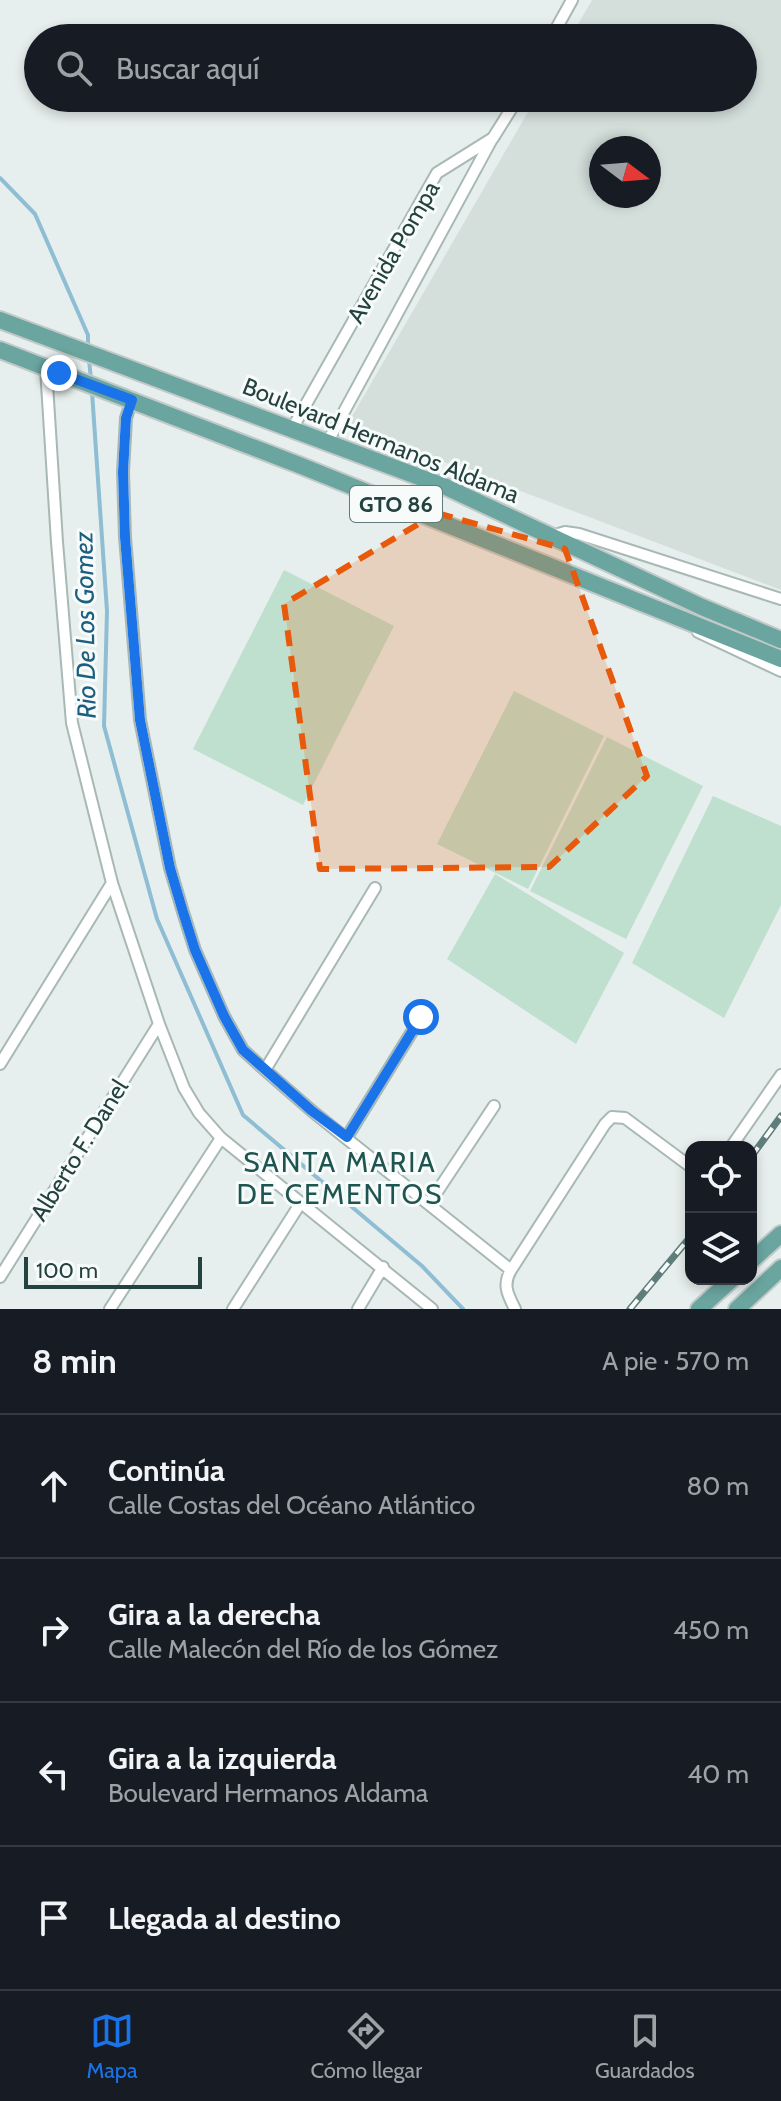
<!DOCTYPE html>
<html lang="es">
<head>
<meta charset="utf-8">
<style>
  :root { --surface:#171b24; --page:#20242c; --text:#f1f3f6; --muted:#9ea1a6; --line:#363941; --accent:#1a73e8 }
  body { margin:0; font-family:Cabin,sans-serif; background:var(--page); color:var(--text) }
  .controls { position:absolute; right:24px; bottom:24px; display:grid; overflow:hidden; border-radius:16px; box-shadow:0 4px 12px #0003 }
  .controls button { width:72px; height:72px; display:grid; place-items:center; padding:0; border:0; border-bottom:2px solid var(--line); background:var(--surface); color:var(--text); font:40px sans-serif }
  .compass { position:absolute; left:589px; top:136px; width:72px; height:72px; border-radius:50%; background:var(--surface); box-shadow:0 4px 12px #0003; rotate:106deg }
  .scale { position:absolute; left:24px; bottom:20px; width:178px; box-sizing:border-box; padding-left:8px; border:4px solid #24423f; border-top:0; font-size:22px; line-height:28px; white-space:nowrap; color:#24423f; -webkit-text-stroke:6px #f7fbfa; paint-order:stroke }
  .stop { position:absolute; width:24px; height:24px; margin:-18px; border:6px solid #1a73e8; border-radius:50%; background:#fff }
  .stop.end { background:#1a73e8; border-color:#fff; box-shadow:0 2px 8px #0008 }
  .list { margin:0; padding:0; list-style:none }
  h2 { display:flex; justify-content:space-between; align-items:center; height:104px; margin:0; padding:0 32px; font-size:34px }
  h2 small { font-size:26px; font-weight:400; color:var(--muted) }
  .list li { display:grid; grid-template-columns:52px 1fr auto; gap:24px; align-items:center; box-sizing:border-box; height:144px; padding:0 32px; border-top:2px solid var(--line) }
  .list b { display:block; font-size:30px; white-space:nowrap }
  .list p { margin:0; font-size:26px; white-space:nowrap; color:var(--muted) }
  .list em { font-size:26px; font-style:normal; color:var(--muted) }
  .icon { flex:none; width:44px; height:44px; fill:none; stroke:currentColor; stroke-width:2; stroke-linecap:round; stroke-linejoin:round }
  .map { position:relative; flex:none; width:781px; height:1309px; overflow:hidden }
  .search { position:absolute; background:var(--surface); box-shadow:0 4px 12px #0003; left:24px; right:24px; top:24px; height:88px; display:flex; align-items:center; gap:20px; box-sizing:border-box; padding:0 28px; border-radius:44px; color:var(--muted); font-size:30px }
  .sheet { height:680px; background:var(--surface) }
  nav { display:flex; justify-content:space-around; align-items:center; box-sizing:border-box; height:112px; border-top:2px solid var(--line); background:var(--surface); font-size:22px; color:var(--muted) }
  nav a { display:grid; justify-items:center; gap:4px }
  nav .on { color:var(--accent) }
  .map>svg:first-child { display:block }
  .built { fill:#d4dfdc; fill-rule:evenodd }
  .green { fill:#bfe0ce }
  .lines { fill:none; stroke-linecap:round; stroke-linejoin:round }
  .stream { stroke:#8ebdd4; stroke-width:4 }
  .minor-casing { stroke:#a8b8b5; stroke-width:14 }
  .primary-casing { stroke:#c2cac9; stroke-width:20 }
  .minor { stroke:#fff; stroke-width:10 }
  .primary { stroke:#6aa5a0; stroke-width:16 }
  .rail-casing { stroke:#5f7d7a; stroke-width:7 }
  .rail { stroke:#f7fbfa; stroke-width:4; stroke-dasharray:12; stroke-linecap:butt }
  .route { stroke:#1a73e8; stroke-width:10 }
  .marked { fill:#e8590c; fill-opacity:0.2; stroke:#e8590c; stroke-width:6; stroke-dasharray:16 10; stroke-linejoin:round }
  .labels { text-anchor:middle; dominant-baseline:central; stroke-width:6; stroke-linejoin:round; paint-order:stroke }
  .shield { fill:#f7fbfa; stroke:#637a77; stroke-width:2 }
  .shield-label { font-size:22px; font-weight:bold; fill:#24423f }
  .street-label { font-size:24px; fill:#24423f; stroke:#f7fbfa }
  .water-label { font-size:26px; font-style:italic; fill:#1c5d80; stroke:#f7fbfa }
  .quarter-label { font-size:28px; letter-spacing:2px; fill:#1f5551; stroke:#f7fbfa }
</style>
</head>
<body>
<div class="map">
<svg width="781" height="1309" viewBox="0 0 781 1309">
  <rect width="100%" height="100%" fill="#e6efed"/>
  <!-- built -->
  <path class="built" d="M 592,0 L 781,0 L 781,590 L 347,425 L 536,98 L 743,98 L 743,38 L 570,38 ZM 601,148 L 649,148 L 649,196 L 601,196 Z"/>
  <!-- green -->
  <path class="green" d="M 284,570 L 394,626 L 303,805 L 193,749 Z
    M 514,691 L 604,736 L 528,889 L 437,844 Z
    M 607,737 L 703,786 L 626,939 L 530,891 Z
    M 713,796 L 781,826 L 781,905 L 724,1018 L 632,963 Z
    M 495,874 L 624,953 L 576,1044 L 447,959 Z"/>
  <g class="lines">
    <!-- stream -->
    <path class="stream" d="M 0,178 L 35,214 L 88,335 L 88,348
      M 89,360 L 91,379
      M 92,392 L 107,611 L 104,726 L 157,919 L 243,1115 L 422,1266 L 463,1309"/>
    <!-- minor casing -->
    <g class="minor-casing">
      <path id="minor" d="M 551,38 L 572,0
        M 46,368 L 57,542 L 72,723 L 112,883 L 159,1024 L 184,1088 L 199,1113 L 221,1138 L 432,1309
        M 132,400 L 126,418 L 123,472 L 125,537 L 140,720 L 170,868 L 183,912 L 195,950 L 224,1016 L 243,1050 L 265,1070 L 312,1111 L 511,1270 C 502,1285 508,1295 515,1309
        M 292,429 L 437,173 L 493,138 L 518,98
        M 327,443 L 492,139
        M 552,536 L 565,532 L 579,534 L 781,599
        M 698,632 L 781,671
        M 0,1064 L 112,883
        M 265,1070 L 375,888
        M 347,1137 L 421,1017
        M 731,1147 L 781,1075
        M 429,1204 L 494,1106
        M 511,1270 L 605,1124 L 612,1117 L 625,1118 L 691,1167
        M 0,1277 L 159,1024
        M 110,1309 L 221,1138
        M 233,1309 L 300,1204
        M 358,1309 L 383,1267"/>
    </g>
    <!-- primary casing -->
    <g class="primary-casing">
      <path id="primary" d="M 0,320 L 446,487 L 702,607 L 781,640
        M 0,350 L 299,465 L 781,659
        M 751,1261 L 781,1234
        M 699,1309 L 732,1279
        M 737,1309 L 781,1268"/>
    </g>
    <!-- minor -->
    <use href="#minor" class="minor"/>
    <!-- primary -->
    <use href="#primary" class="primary"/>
    <!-- rail casing -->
    <g class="rail-casing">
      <path id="rail" d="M 751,1157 L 781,1116
        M 630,1309 L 691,1236"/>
    </g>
    <!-- rail -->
    <use href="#rail" class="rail"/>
  </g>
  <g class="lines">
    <!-- route -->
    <path class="route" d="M 59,373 L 132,400 L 126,418 L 123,472 L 125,537 L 140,720 L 170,868 L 183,912 L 195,950 L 224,1016 L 243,1050 L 312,1111 L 347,1137 L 421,1017"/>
  </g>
  <!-- marked area -->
  <path class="marked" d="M 437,513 L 565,549 L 647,776 L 549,867 L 320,869 L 284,604 Z"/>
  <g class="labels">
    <!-- shield labels -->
    <rect class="shield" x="350" y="486" width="92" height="36" rx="6"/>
    <g class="shield-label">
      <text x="396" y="504">GTO 86</text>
    </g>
    <!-- street labels -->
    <g class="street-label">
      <text transform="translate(393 252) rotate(-60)">Avenida Pompa</text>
      <text transform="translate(381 440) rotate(22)">Boulevard Hermanos Aldama</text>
      <text transform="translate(79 1150) rotate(-58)">Alberto F. Danel</text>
    </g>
    <!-- water labels -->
    <g class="water-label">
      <text transform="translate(85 625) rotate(-91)">Rio De Los Gomez</text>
    </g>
    <!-- quarter labels -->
    <g class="quarter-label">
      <text x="340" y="1162">SANTA MARIA<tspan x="340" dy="32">DE CEMENTOS</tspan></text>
    </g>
  </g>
</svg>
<div class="controls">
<button><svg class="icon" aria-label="locate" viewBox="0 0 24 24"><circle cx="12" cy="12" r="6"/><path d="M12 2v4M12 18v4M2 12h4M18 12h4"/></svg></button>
<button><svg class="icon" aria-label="layers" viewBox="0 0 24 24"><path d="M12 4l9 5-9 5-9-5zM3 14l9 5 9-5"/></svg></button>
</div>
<svg class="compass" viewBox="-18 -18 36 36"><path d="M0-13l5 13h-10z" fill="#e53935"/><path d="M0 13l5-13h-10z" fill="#9ea1a6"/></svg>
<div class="scale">100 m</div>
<div class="stop" style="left:421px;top:1017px"></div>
<div class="stop end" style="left:59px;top:373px"></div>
<div class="search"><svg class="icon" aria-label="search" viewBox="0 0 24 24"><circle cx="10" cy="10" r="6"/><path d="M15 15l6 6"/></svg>Buscar aquí</div>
</div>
<section class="sheet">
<h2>8 min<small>A pie · 570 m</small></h2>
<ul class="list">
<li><svg class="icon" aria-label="ahead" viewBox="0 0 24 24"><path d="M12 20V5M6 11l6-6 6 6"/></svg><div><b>Continúa</b><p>Calle Costas del Océano Atlántico</p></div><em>80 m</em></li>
<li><svg class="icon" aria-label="right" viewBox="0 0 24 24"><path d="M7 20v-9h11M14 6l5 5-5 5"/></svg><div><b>Gira a la derecha</b><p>Calle Malecón del Río de los Gómez</p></div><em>450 m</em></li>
<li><svg class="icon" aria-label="left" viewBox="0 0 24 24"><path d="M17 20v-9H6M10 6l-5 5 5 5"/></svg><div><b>Gira a la izquierda</b><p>Boulevard Hermanos Aldama</p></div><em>40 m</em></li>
<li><svg class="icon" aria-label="arrive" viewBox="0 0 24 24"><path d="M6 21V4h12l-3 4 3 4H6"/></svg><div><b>Llegada al destino</b></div></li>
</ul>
</section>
<nav>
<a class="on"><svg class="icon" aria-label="map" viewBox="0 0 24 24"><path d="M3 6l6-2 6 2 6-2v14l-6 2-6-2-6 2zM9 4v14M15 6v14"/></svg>Mapa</a>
<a><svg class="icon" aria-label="directions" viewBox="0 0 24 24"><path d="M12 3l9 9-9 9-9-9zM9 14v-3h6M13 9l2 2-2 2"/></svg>Cómo llegar</a>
<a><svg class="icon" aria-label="saved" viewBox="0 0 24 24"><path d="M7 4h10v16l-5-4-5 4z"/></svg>Guardados</a>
</nav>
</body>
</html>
